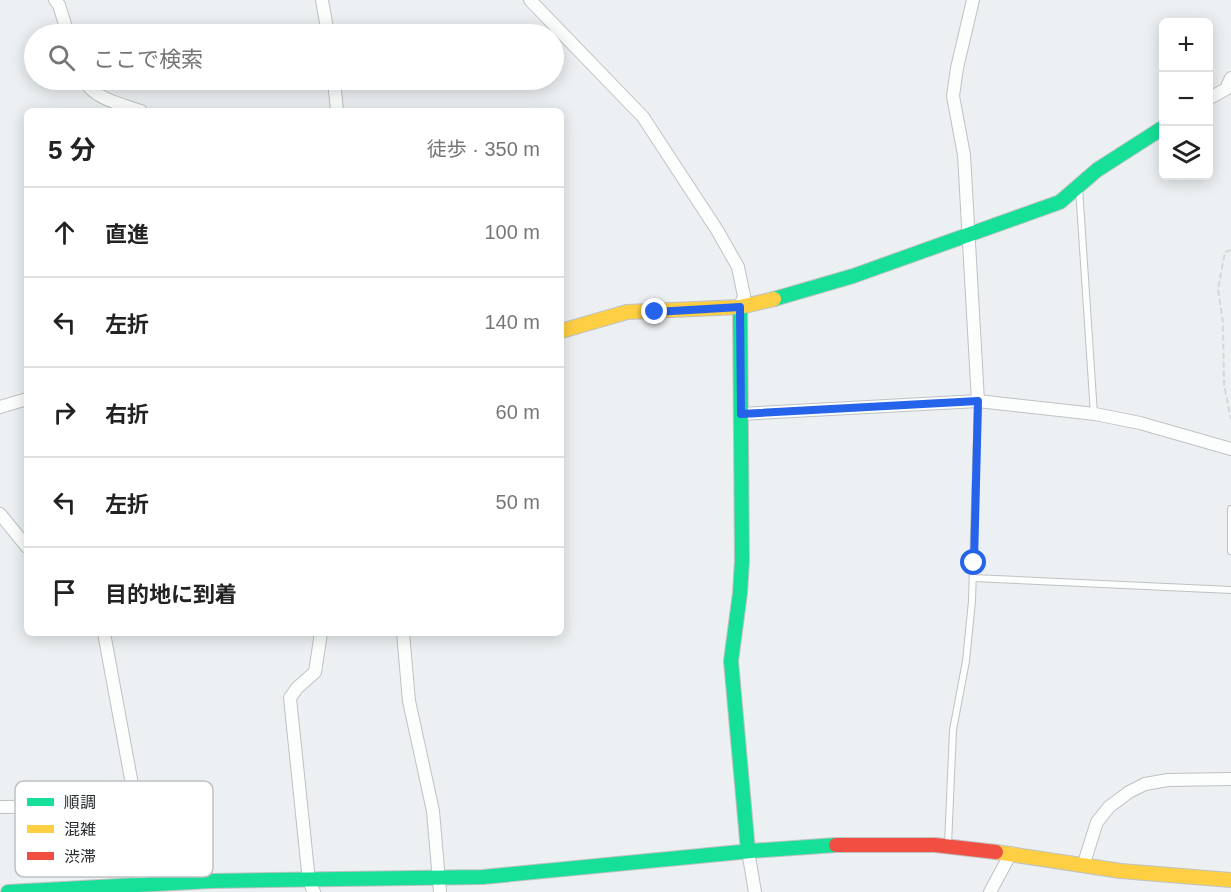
<!DOCTYPE html>
<html lang="ja">
<head>
<meta charset="utf-8">
<style>
  :root { --surface:#fff; --page:#f2f2f2; --text:#222; --muted:#767676; --line:#e0e0e0 }
  body { margin:0; font-family:Arial,"Noto Sans JP",sans-serif; background:var(--page); color:var(--text) }
  .controls { position:absolute; right:18px; top:18px; display:grid; overflow:hidden; border-radius:9px; box-shadow:0 3px 15px #0003 }
  .controls button { width:54px; height:54px; display:grid; place-items:center; padding:0; border:0; border-bottom:2px solid var(--line); background:var(--surface); color:var(--text); font:30px sans-serif }
  .stop { position:absolute; width:18px; height:18px; margin:-14px; border:4px solid #2563eb; border-radius:50%; background:#fff }
  .stop.end { background:#2563eb; border-color:#fff; box-shadow:0 2px 6px #0008 }
  .list { margin:0; padding:0; list-style:none }
  h2 { display:flex; justify-content:space-between; align-items:center; height:78px; margin:0; padding:0 24px; font-size:26px }
  h2 small { font-size:20px; font-weight:400; color:var(--muted) }
  .list li { display:grid; grid-template-columns:39px 1fr auto; gap:18px; align-items:center; box-sizing:border-box; height:90px; padding:0 24px; border-top:2px solid var(--line) }
  .list b { display:block; font-size:22px; white-space:nowrap }
  .list em { font-size:20px; font-style:normal; color:var(--muted) }
  .icon { flex:none; width:33px; height:33px; fill:none; stroke:currentColor; stroke-width:2; stroke-linecap:round; stroke-linejoin:round }
  .map { position:relative; flex:none; width:1231px; height:892px; overflow:hidden }
  .search { position:absolute; background:var(--surface); box-shadow:0 3px 15px #0003; left:24px; top:24px; width:540px; height:66px; display:flex; align-items:center; gap:15px; box-sizing:border-box; padding:0 21px; border-radius:33px; color:var(--muted); font-size:22px }
  .panel { position:absolute; background:var(--surface); box-shadow:0 3px 15px #0003; left:24px; top:108px; width:540px; height:528px; border-radius:9px }
  .map>svg:first-child { display:block }
  .lines { fill:none; stroke-linecap:round; stroke-linejoin:round }
  .lane-casing { stroke:#bec2c3; stroke-width:8 }
  .street-casing { stroke:#bec2c3; stroke-width:14 }
  .fast-casing { stroke:#bec2c3; stroke-width:16 }
  .slow-casing { stroke:#bec2c3; stroke-width:16 }
  .jam-casing { stroke:#bec2c3; stroke-width:16 }
  .path { stroke:#d6d7d8; stroke-width:2; stroke-dasharray:6 3; stroke-linecap:butt }
  .lane { stroke:#fcfdfd; stroke-width:6 }
  .street { stroke:#fcfdfd; stroke-width:12 }
  .fast { stroke:#16e098; stroke-width:14 }
  .slow { stroke:#ffcf43; stroke-width:14 }
  .jam { stroke:#f24e42; stroke-width:14 }
  .route { stroke:#2563eb; stroke-width:8 }
  .key { fill:#fff; stroke:#bfc0c1; stroke-width:1.5 }
  .key-label { font-size:16px; fill:#292d2f }
</style>
</head>
<body>
<div class="map">
<svg width="1231" height="892" viewBox="0 0 1231 892">
  <rect width="100%" height="100%" fill="#ecf0f2"/>
  <g class="lines">
    <!-- lane casing -->
    <g class="lane-casing">
      <path id="lane" d="M 1079,188 L 1094,414
        M 1231,509 L 1231,551
        M 973,578 L 1231,590
        M 948,845 L 953,730 L 966,661 L 972,601 L 978,401"/>
    </g>
    <!-- street casing -->
    <g class="street-casing">
      <path id="street" d="M 55,0 L 59,5 L 68,34
        M 322,0 L 328,34
        M 530,0 L 643,117 L 717,230 L 738,267 L 744,296 L 740,307
        M 973,0 L 957,68 L 953,96 L 964,155 L 978,401
        M 84,80 C 94,99 121,104 141,111
        M 334,80 L 337,111
        M 1208,99 L 1226,89 L 1231,78
        M 0,407 L 27,399
        M 741,414 L 978,401 L 1095,414 L 1140,423 L 1231,449
        M 0,514 L 27,547
        M 104,633 L 136,806 L 134,861 L 143,884
        M 403,633 L 409,701 L 433,811 L 440,892
        M 0,807 L 136,806
        M 748,851 L 755,892
        M 1083,866 L 1097,822 L 1109,807 L 1129,792 L 1145,784 L 1168,780 L 1231,779
        M 314,892 L 309,881 L 290,698 L 297,688 L 315,672 L 321,633
        M 990,892 L 1011,853"/>
    </g>
    <!-- fast casing -->
    <g class="fast-casing">
      <path id="fast" d="M 774,299 L 853,276 L 1060,202 L 1097,170 L 1164,127
        M 740,307 L 742,561 L 740,593 L 731,661 L 748,851
        M 8,892 L 211,881 L 483,877 L 751,851 L 836,845"/>
    </g>
    <!-- slow casing -->
    <g class="slow-casing">
      <path id="slow" d="M 561,331 L 627,312 L 740,307 L 774,299
        M 996,852 L 1121,871 L 1231,880"/>
    </g>
    <!-- jam casing -->
    <g class="jam-casing">
      <path id="jam" d="M 836,845 L 935,845 L 996,852"/>
    </g>
    <!-- path -->
    <path class="path" d="M 1231,250 L 1225,252 L 1218,289 L 1223,323 L 1224,385 L 1231,419"/>
    <!-- lane -->
    <use href="#lane" class="lane"/>
    <!-- street -->
    <use href="#street" class="street"/>
    <!-- fast -->
    <use href="#fast" class="fast"/>
    <!-- slow -->
    <use href="#slow" class="slow"/>
    <!-- jam -->
    <use href="#jam" class="jam"/>
  </g>
  <g class="lines">
    <!-- route -->
    <path class="route" d="M 655,312 L 740,307 L 741,414 L 978,401 L 974,563"/>
  </g>
  <!-- legend -->
  <rect x="15" y="781" width="198" height="96" rx="9" class="key"/>
  <rect x="27" y="798" width="27" height="8" fill="#16e098"/>
  <rect x="27" y="825" width="27" height="8" fill="#ffcf43"/>
  <rect x="27" y="852" width="27" height="8" fill="#f24e42"/>
  <g class="key-label">
    <text x="64" y="808">順調</text>
    <text x="64" y="835">混雑</text>
    <text x="64" y="862">渋滞</text>
  </g>
</svg>
<div class="controls">
<button>+</button>
<button>−</button>
<button><svg class="icon" aria-label="layers" viewBox="0 0 24 24"><path d="M12 4l9 5-9 5-9-5zM3 14l9 5 9-5"/></svg></button>
</div>
<div class="stop" style="left:974px;top:563px"></div>
<div class="stop end" style="left:655px;top:312px"></div>
<div class="search"><svg class="icon" aria-label="search" viewBox="0 0 24 24"><circle cx="10" cy="10" r="6"/><path d="M15 15l6 6"/></svg>ここで検索</div>
<section class="panel">
<h2>5 分<small>徒歩 · 350 m</small></h2>
<ul class="list">
<li><svg class="icon" aria-label="ahead" viewBox="0 0 24 24"><path d="M12 20V5M6 11l6-6 6 6"/></svg><div><b>直進</b></div><em>100 m</em></li>
<li><svg class="icon" aria-label="left" viewBox="0 0 24 24"><path d="M17 20v-9H6M10 6l-5 5 5 5"/></svg><div><b>左折</b></div><em>140 m</em></li>
<li><svg class="icon" aria-label="right" viewBox="0 0 24 24"><path d="M7 20v-9h11M14 6l5 5-5 5"/></svg><div><b>右折</b></div><em>60 m</em></li>
<li><svg class="icon" aria-label="left" viewBox="0 0 24 24"><path d="M17 20v-9H6M10 6l-5 5 5 5"/></svg><div><b>左折</b></div><em>50 m</em></li>
<li><svg class="icon" aria-label="arrive" viewBox="0 0 24 24"><path d="M6 21V4h12l-3 4 3 4H6"/></svg><div><b>目的地に到着</b></div></li>
</ul>
</section>
</div>
</body>
</html>
